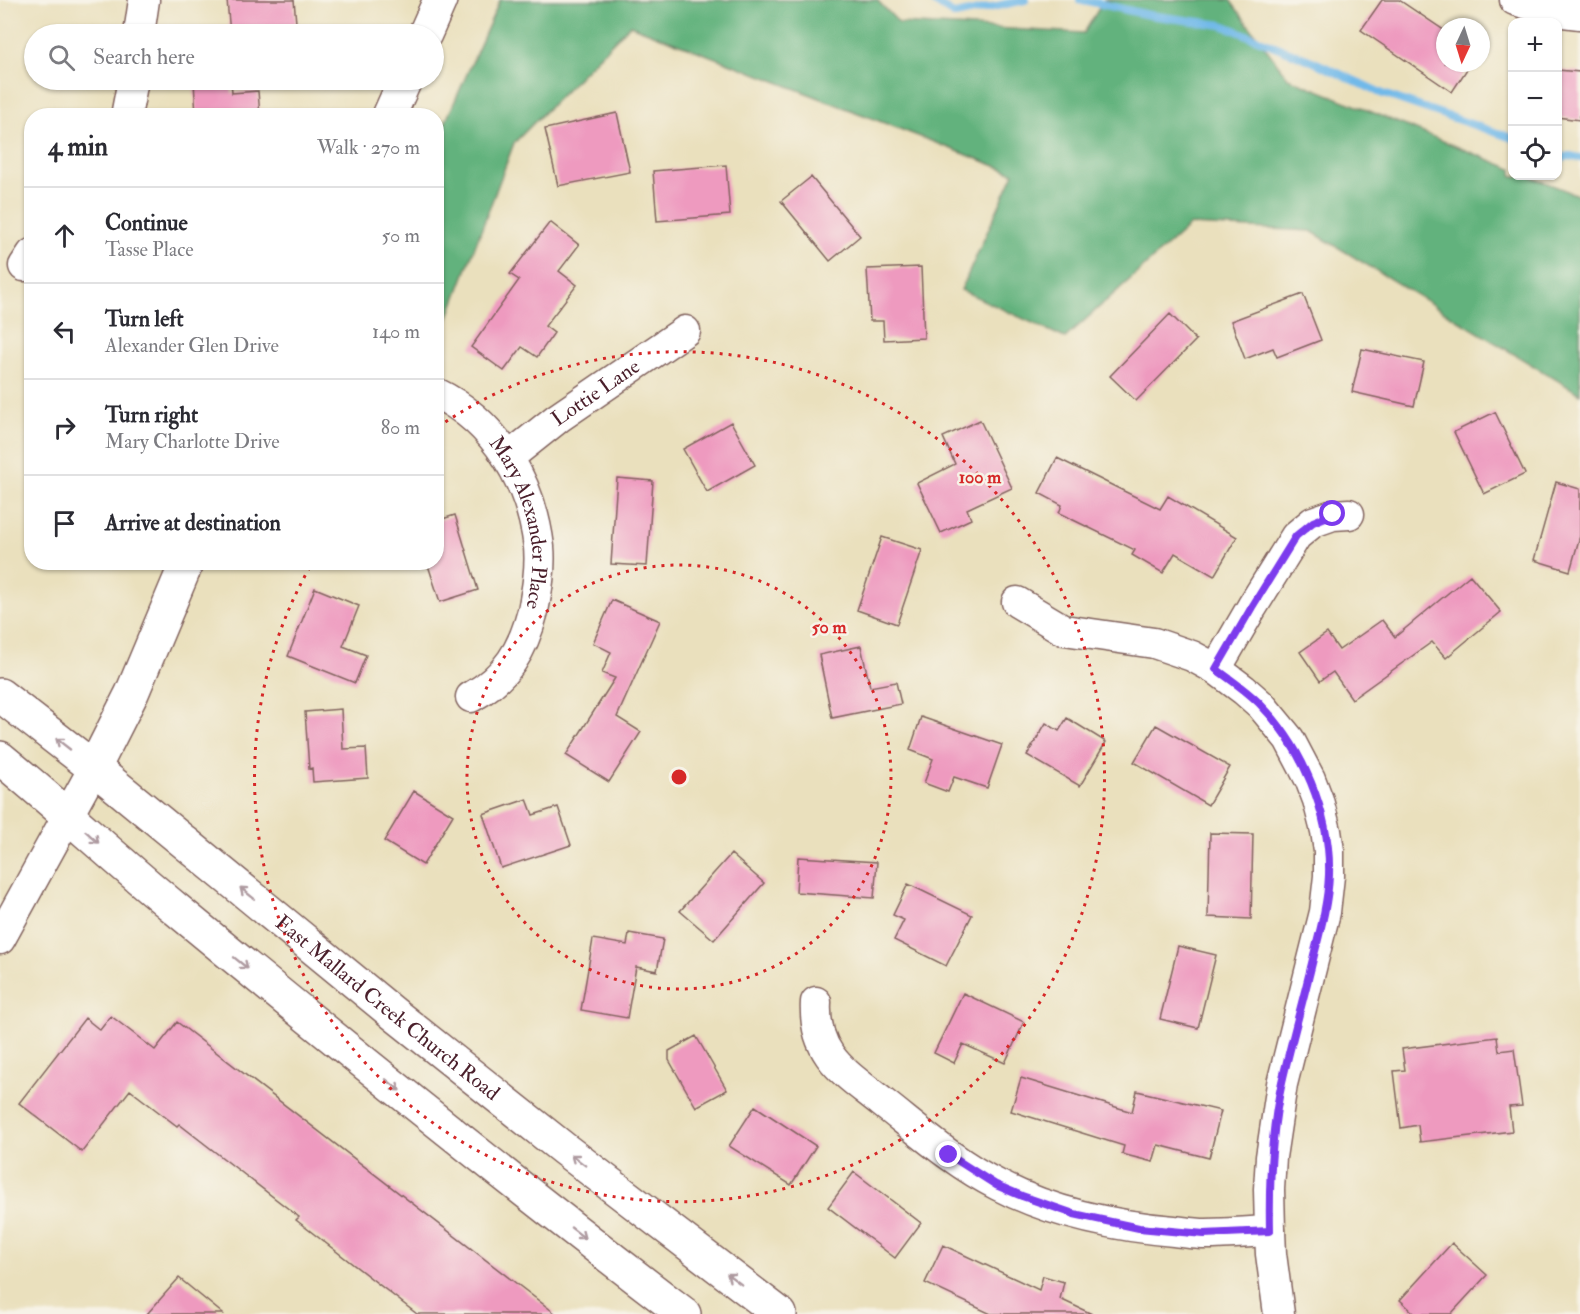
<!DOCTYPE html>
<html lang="en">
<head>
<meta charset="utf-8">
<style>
  :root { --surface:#fff; --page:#f2f2f3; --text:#2b2b33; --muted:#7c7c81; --line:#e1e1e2 }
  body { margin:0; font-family:"IM FELL Double Pica",serif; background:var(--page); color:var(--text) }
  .controls { position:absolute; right:18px; top:18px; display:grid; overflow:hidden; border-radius:12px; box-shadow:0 2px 4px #0004 }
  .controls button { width:54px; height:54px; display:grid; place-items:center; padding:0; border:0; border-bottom:2px solid var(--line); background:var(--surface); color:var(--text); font:30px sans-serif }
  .compass { position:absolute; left:1436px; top:18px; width:54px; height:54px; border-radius:50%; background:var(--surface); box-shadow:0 2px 4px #0004; rotate:184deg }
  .stop { position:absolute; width:18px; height:18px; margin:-14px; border:4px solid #7c3aed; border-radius:50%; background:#fff }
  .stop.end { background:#7c3aed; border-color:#fff; box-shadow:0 2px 6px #0008 }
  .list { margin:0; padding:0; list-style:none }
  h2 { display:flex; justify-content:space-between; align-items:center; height:78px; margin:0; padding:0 24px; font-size:26px }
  h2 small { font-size:20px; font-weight:400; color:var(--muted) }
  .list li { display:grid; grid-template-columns:39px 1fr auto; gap:18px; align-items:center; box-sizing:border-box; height:96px; padding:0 24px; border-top:2px solid var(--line) }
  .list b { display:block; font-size:22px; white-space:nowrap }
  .list p { margin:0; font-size:20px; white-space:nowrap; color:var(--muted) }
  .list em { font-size:20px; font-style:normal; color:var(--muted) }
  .icon { flex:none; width:33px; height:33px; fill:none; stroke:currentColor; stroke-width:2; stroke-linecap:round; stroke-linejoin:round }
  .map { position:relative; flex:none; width:1580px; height:1314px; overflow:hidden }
  .search { position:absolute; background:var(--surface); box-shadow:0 2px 4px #0004; left:24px; top:24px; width:420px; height:66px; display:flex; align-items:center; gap:15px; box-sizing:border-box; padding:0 21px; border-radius:33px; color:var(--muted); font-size:22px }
  .panel { position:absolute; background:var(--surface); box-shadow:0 2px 4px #0004; left:24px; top:108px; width:420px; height:462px; border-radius:24px }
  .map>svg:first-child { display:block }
  .forest { fill:#62b27d; stroke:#566854; stroke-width:1.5 }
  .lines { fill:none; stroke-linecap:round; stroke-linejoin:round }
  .stream { stroke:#71b9e9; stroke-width:8 }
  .building { fill:#ee9abf }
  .minor-casing { stroke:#82635e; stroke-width:33 }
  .tertiary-casing { stroke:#82635e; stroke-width:36 }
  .secondary-casing { stroke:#82635e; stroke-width:36 }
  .minor { stroke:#fff; stroke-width:30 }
  .tertiary { stroke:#fff; stroke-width:33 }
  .secondary { stroke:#fff; stroke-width:33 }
  .oneway { stroke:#ae9aa0 }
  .route { stroke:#7c3aed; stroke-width:8 }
  .ring { fill:none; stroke:#d62828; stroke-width:3; stroke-dasharray:3 6 }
  .labels { text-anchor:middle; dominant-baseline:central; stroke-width:5; stroke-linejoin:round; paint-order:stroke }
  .street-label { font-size:21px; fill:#4a1f2b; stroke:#f7f3e8 }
  .centre { fill:#d62828; stroke:#f7f3e8; stroke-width:3 }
  .ring-label { font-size:18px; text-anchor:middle; font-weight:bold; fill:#d62828; stroke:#f7f3e8; stroke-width:5; stroke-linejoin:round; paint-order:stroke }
</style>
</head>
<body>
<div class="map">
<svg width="1580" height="1314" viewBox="0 0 1580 1314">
  <rect width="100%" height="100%" fill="#f7f3e8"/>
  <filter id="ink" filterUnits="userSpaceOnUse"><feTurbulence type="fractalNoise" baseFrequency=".0167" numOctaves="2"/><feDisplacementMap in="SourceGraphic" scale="12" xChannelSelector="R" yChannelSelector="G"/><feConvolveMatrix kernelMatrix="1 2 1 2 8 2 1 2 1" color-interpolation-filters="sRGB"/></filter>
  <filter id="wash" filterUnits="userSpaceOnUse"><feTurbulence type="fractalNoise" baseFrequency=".008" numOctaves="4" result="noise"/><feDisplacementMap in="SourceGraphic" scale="24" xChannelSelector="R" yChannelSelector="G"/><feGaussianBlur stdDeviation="1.35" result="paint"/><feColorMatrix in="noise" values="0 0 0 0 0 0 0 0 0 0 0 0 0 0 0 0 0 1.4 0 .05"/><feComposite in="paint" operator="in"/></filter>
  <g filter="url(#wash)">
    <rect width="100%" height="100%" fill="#eae0bd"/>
    <!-- forest -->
    <path class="forest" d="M 500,0 L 877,0 L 899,23 L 1084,33 L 1104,0 L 1230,0 L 1288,78 L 1512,169 L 1512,176 L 1529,176 L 1580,196 L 1580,394 L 1311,231 L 1190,225 L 1065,338 L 961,290 L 1014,173 L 630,25 L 514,143 L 441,337 L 436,335 L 437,141 Z"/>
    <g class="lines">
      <!-- stream -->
      <path class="stream" d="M 931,0 L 955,15 L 1025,0
        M 1080,0 L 1088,1 L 1149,15 L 1222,25 L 1312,61 L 1383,94 L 1512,138
        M 1558,157 L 1560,158 L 1570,156 L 1580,158"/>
    </g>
    <g id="blocks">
      <!-- building -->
      <path class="building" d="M 227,0 L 294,0 L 297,34 L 230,34 Z
        M 1382,0 L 1399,0 L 1445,31 L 1445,63 L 1471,63 L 1452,92 L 1361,30 Z
        M 1557,70 L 1580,72 L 1580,120 L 1557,117 Z
        M 216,80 L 231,80 L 232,93 L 258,91 L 260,116 L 196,116 L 194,81 Z
        M 617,113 L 630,172 L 558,186 L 545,129 Z
        M 726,165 L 730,215 L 657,221 L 653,171 Z
        M 811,177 L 860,236 L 830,261 L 781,201 Z
        M 550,222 L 579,245 L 559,271 L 577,285 L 545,326 L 554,333 L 537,357 L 522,347 L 504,371 L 471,347 L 519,280 L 510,274 Z
        M 921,267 L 924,338 L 884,340 L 883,321 L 870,321 L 867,269 Z
        M 1303,294 L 1321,340 L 1277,357 L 1273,348 L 1245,359 L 1231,321 Z
        M 1170,314 L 1196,340 L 1136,401 L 1110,376 Z
        M 1362,349 L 1424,362 L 1414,406 L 1352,392 Z
        M 1495,412 L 1525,474 L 1484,494 L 1454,432 Z
        M 980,420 L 1012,488 L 967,509 L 971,519 L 941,533 L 917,483 L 955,464 L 943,437 Z
        M 731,422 L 755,465 L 707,492 L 683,449 Z
        M 1057,458 L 1160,509 L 1168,496 L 1237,537 L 1214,576 L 1175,553 L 1163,573 L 1132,555 L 1135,550 L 1059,513 L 1062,505 L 1039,493 Z
        M 617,478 L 653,481 L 647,566 L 611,564 Z
        M 1556,482 L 1580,489 L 1580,536 L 1570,571 L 1534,560 Z
        M 455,515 L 478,590 L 440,602 L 427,562 L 436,562 L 436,521 Z
        M 882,537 L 922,550 L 897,624 L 857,610 Z
        M 1470,575 L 1501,612 L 1446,658 L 1432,642 L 1352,699 L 1333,672 L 1320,681 L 1300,652 L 1327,633 L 1339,650 L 1382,620 L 1395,637 Z
        M 315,588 L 359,606 L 343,646 L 366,655 L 355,683 L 288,656 Z
        M 612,600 L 660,621 L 617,717 L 641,732 L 609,782 L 566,755 L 615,678 L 602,673 L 611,652 L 593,643 Z
        M 861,646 L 870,687 L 896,682 L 901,704 L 832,718 L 819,655 Z
        M 341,709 L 343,749 L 366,748 L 368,778 L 313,782 L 312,768 L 309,769 L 305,712 Z
        M 921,717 L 1002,745 L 987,788 L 954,777 L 948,792 L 924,783 L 933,759 L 910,750 Z
        M 1067,718 L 1106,742 L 1080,786 L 1027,755 L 1046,723 L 1059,731 Z
        M 1156,725 L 1230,767 L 1208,805 L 1134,762 Z
        M 414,791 L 453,815 L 423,865 L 384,841 Z
        M 527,799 L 533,815 L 558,807 L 571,845 L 501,868 L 483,814 Z
        M 1210,833 L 1253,834 L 1251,919 L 1208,917 Z
        M 731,854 L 764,883 L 714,940 L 680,911 Z
        M 798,857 L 877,862 L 874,898 L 796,892 Z
        M 908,884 L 972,915 L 946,966 L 894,940 L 904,920 L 893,915 Z
        M 629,933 L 663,939 L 657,971 L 636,967 L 627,1018 L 581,1010 L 593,939 L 627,945 Z
        M 1178,946 L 1216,955 L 1198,1028 L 1160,1019 Z
        M 963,993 L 1024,1022 L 1005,1063 L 963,1044 L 954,1063 L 934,1053 Z
        M 111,1016 L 155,1050 L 177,1022 L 556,1314 L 417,1314 L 296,1220 L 299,1217 L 179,1124 L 177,1126 L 130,1090 L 82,1152 L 19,1103 L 85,1018 L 100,1030 Z
        M 696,1036 L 727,1090 L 696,1107 L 669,1060 L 669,1051 Z
        M 1497,1037 L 1499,1051 L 1514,1049 L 1522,1106 L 1509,1107 L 1512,1131 L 1420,1142 L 1418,1125 L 1401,1128 L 1394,1071 L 1405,1070 L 1402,1049 Z
        M 1021,1078 L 1132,1112 L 1137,1091 L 1221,1111 L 1209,1158 L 1158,1145 L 1153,1162 L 1122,1154 L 1124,1146 L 1011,1111 Z
        M 755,1106 L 816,1146 L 791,1185 L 729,1146 Z
        M 854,1172 L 921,1223 L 895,1258 L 828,1207 Z
        M 1452,1243 L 1487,1275 L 1451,1314 L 1415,1314 L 1400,1300 Z
        M 943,1245 L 1039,1290 L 1043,1276 L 1064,1282 L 1060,1299 L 1092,1314 L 991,1314 L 925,1283 Z
        M 179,1278 L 223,1314 L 147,1314 Z"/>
    </g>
  </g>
  <g filter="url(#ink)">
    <use href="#blocks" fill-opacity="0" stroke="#82635e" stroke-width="1.5"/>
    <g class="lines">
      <!-- minor casing -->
      <g class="minor-casing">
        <g id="minor">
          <path d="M 1515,0 L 1547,10 L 1580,14"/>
          <path d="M 139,34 L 144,0"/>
          <path d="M 126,116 L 133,80"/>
          <path d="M 24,266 L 32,254"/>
          <path id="s1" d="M 436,393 C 496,422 531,482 539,547 C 541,568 537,590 533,611 C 523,650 507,677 471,697"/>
          <path id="s2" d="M 509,457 L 558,418 L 685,331"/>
          <path d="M 1017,602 L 1064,630 L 1154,643 L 1192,656 L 1216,669 L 1244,690 L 1261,705 L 1289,739 L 1310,779 L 1318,800 L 1326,831 L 1329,851 L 1329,876 L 1325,912 L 1282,1084 L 1271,1157 L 1269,1189 L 1270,1231 L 1271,1254 L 1279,1314"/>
          <path d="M 1216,669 L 1252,607 L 1296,536 L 1313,522 L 1333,515 L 1349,514"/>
          <path d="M 0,939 L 94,768"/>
          <path d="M 816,1002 C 813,1056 846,1073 883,1103 C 920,1132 956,1164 998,1185 C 1052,1213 1114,1226 1174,1231 C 1184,1232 1195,1234 1206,1234 C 1227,1234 1248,1232 1270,1231"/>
        </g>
      </g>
      <!-- tertiary casing -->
      <g class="tertiary-casing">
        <path id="tertiary" d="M 425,34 L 440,0
          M 389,116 L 405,80
          M 94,768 L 132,693 L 187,562"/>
      </g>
      <!-- secondary casing -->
      <g class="secondary-casing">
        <g id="secondary">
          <path id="s3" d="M 0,695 L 94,768 L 394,1014 L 564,1149 L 780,1314"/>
          <path d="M 0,758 C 60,807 116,860 176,909 C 343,1047 512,1183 684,1314"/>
        </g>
      </g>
      <!-- minor -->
      <use href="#minor" class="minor"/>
      <!-- tertiary -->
      <use href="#tertiary" class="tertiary"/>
      <!-- secondary -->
      <use href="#secondary" class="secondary"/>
    </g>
    <!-- one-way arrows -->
    <defs><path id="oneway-shaft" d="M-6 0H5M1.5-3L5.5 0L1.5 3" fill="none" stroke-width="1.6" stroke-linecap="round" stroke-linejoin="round" transform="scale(1.5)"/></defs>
    <g class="oneway">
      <use href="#oneway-shaft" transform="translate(63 744) rotate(-142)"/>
      <use href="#oneway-shaft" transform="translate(92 837) rotate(42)"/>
      <use href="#oneway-shaft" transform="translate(247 893) rotate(-141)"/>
      <use href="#oneway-shaft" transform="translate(241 963) rotate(39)"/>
      <use href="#oneway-shaft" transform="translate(393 1085) rotate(39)"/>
      <use href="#oneway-shaft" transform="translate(578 1160) rotate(-143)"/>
      <use href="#oneway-shaft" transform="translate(578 1233) rotate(38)"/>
      <use href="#oneway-shaft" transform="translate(734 1279) rotate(-143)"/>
    </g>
  </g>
  <g class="lines" filter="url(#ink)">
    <!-- route -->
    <path class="route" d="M 949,1155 L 996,1185 L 1022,1196 L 1074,1214 L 1139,1228 L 1204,1234 L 1270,1231 C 1269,1181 1271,1131 1282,1082 C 1292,1039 1304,997 1314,955 C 1321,928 1328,902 1329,875 C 1331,814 1302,746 1259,703 C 1246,690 1231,680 1216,669 L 1252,607 L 1296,536 L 1313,522 L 1333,514"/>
  </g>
  <!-- distance rings -->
  <g class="ring">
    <circle cx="679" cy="777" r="212"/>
    <path d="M438 427A425 425 0 1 1 311 565"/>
  </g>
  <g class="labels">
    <!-- street labels -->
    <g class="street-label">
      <text stroke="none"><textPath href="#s2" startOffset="108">Lottie Lane</textPath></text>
      <text stroke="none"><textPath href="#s1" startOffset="165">Mary Alexander Place</textPath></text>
      <text stroke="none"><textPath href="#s3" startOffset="498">East Mallard Creek Church Road</textPath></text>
    </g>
  </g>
  <circle cx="679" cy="777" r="9" class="centre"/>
  <g class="ring-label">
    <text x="980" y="483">100 m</text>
    <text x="829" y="633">50 m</text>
  </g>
</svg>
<div class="controls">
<button>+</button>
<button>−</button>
<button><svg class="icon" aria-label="locate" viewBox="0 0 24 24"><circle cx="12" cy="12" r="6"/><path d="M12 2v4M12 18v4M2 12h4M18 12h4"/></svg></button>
</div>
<svg class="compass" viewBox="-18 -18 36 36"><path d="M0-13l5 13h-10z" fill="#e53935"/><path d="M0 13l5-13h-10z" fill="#7c7c81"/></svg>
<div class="stop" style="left:1333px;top:514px"></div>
<div class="stop end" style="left:949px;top:1155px"></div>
<div class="search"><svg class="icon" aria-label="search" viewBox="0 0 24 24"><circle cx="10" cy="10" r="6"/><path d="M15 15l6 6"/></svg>Search here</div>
<section class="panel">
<h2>4 min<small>Walk · 270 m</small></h2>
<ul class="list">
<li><svg class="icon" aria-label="ahead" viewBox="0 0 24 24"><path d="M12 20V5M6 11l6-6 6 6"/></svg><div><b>Continue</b><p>Tasse Place</p></div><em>50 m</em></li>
<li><svg class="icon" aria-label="left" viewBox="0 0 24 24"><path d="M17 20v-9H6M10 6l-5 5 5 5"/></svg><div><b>Turn left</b><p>Alexander Glen Drive</p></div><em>140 m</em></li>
<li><svg class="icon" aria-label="right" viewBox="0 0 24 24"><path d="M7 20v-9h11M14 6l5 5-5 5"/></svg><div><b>Turn right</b><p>Mary Charlotte Drive</p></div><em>80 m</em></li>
<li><svg class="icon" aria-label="arrive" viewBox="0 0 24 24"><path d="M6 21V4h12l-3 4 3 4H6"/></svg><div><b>Arrive at destination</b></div></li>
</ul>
</section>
</div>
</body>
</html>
